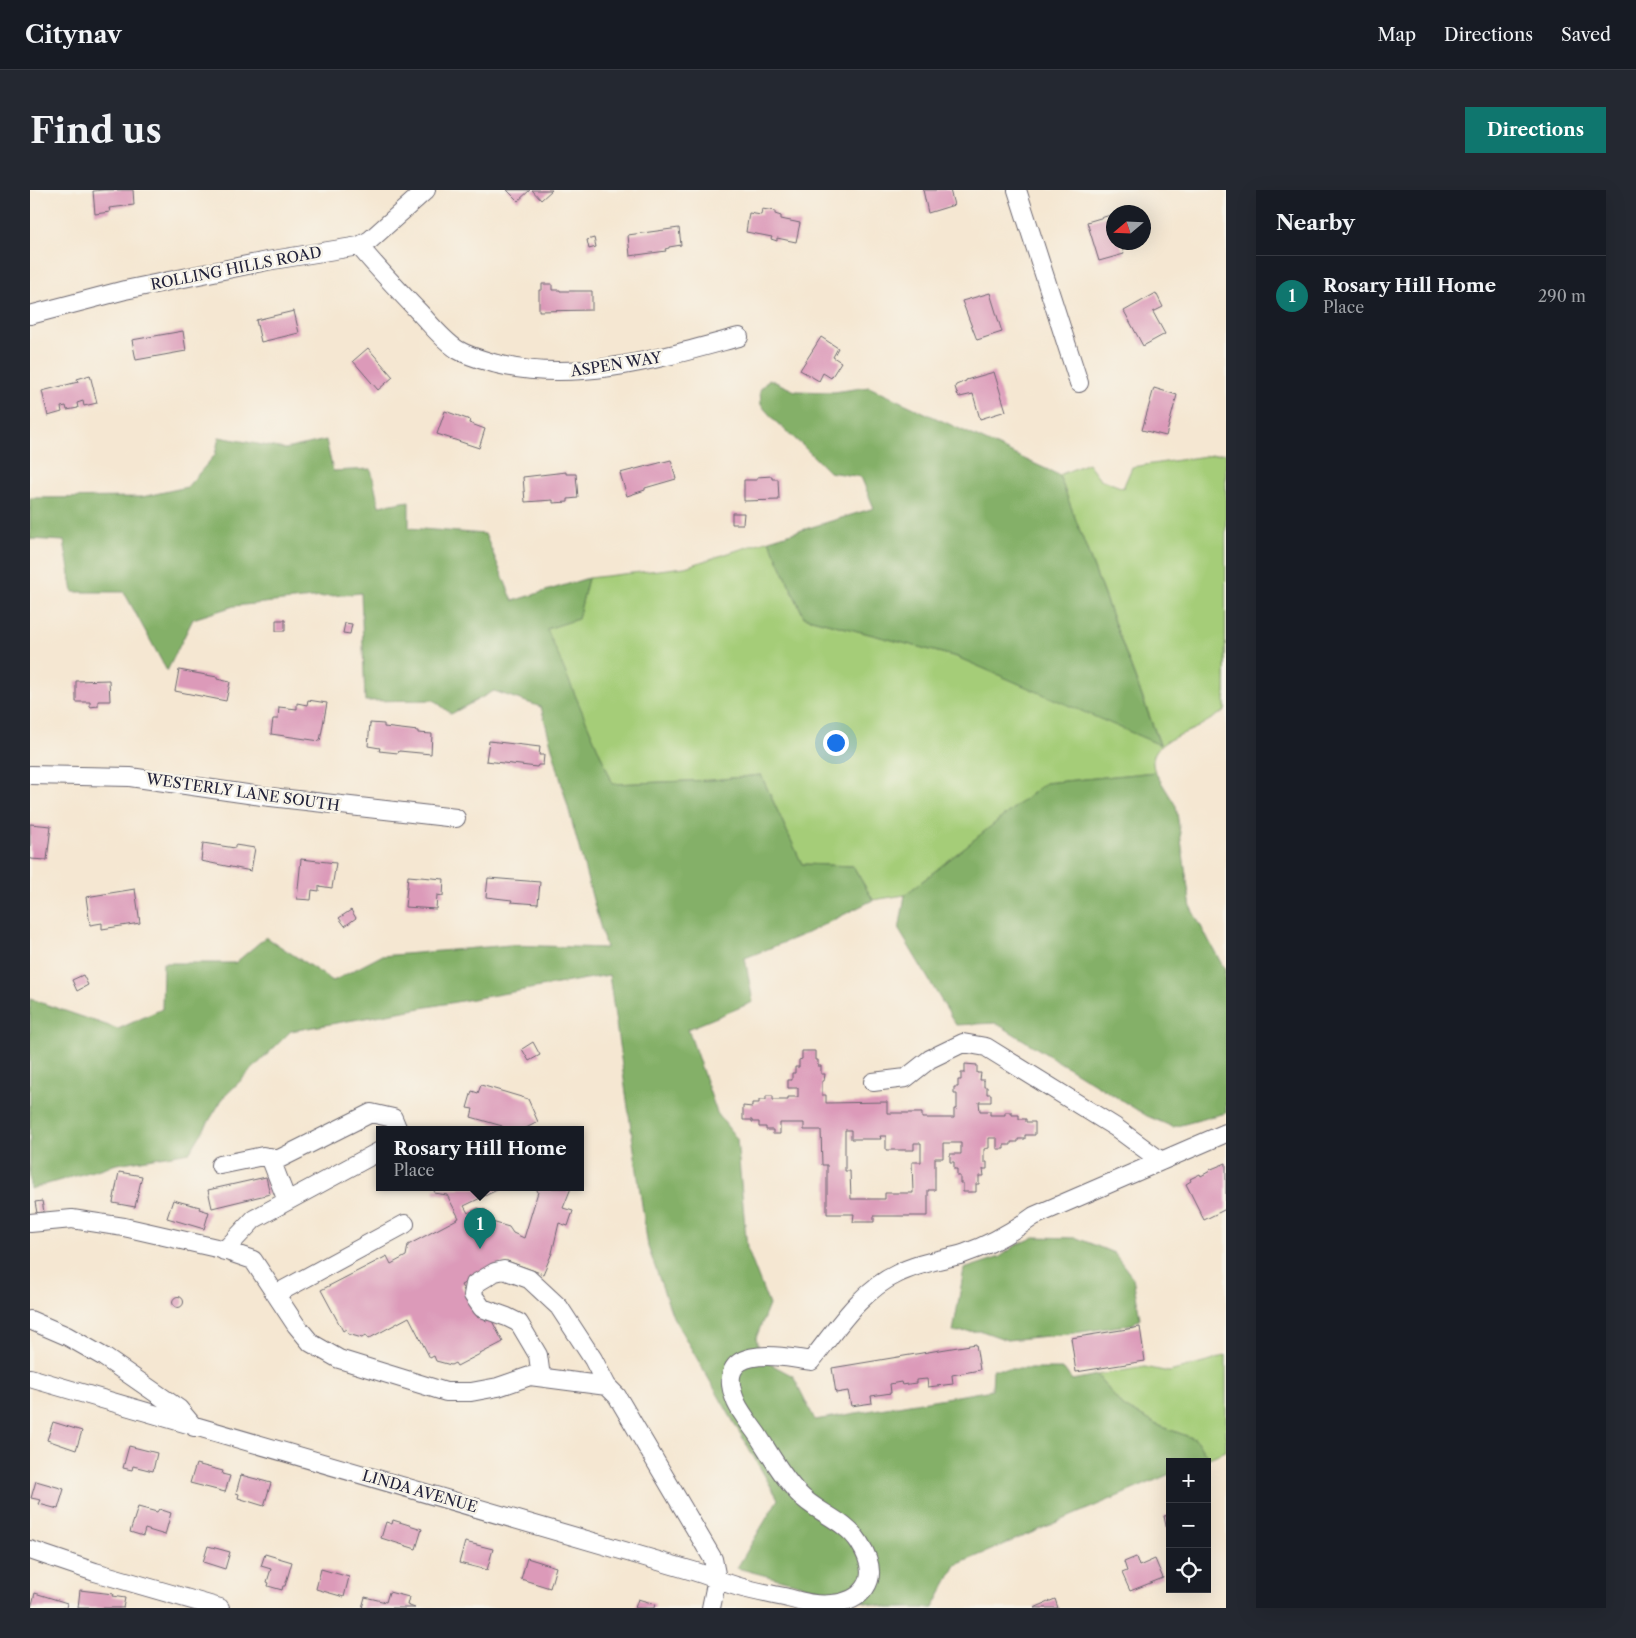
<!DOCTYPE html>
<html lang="en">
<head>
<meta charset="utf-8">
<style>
  :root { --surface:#171b24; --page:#242831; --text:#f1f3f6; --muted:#9ea1a6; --line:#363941; --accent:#0f766e }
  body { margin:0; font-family:"Libre Caslon Text",serif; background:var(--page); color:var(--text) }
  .controls { position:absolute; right:15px; bottom:15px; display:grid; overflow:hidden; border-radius:0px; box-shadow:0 5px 20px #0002 }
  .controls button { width:45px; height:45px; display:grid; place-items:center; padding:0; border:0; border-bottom:1px solid var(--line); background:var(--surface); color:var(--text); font:25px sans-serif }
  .compass { position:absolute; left:1076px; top:15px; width:45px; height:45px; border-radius:50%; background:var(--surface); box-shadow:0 5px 20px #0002; rotate:251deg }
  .you { position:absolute; left:805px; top:552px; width:18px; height:18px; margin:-12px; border:4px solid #fff; border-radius:50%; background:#1a73e8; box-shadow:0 0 0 8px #1a73e833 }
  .badge { display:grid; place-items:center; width:32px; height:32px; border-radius:50%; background:var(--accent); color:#fff; font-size:16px; font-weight:700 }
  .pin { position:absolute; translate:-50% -41px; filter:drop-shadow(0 1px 2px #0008) }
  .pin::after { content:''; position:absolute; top:26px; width:18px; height:15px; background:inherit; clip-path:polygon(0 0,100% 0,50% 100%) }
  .popup { position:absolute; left:346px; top:936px; width:208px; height:65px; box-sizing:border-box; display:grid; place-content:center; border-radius:0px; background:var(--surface); filter:drop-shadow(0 1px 4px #0005); font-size:16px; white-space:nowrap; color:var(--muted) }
  .popup b { font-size:19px; color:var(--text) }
  .popup::after { content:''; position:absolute; left:50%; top:100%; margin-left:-10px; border:10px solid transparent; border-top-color:var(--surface) }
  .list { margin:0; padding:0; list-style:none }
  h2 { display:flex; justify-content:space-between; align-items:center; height:65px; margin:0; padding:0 20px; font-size:21px }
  h2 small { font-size:16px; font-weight:400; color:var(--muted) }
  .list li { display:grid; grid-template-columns:32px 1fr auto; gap:15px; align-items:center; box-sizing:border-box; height:80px; padding:0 20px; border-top:1px solid var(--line) }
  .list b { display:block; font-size:19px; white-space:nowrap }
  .list p { margin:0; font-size:16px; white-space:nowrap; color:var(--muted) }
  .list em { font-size:16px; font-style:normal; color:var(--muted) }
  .icon { flex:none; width:28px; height:28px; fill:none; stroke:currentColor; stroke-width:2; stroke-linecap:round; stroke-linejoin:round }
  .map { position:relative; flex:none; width:1196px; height:1418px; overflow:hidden; border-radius:0px }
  header { display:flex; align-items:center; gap:30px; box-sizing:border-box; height:70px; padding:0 25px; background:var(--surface); border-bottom:1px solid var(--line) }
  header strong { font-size:24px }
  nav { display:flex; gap:28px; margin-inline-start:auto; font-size:18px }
  .intro { display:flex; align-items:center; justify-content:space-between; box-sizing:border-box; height:120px; padding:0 30px }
  h1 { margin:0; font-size:35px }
  .button { padding:12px 22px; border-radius:0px; background:var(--accent); color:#fff; font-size:18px; font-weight:700 }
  main { display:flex; gap:30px; padding:0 30px }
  aside { flex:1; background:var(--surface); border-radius:0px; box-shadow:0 5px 20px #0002 }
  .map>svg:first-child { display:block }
  .green { fill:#a5cd78; stroke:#64785a }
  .forest { fill:#84b068; stroke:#536952 }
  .building { fill:#dc9ab9; fill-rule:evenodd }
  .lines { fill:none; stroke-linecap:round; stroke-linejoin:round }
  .minor-casing { stroke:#6c6770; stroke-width:20 }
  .minor { stroke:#fff; stroke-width:18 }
  .labels { text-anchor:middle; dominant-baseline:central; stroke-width:5; stroke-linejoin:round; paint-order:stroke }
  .street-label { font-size:15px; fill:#22223b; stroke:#f7f3e8 }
</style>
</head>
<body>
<header>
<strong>Citynav</strong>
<nav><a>Map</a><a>Directions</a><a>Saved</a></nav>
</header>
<div class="intro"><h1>Find us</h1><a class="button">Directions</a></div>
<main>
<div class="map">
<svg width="1196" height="1418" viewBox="0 0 1196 1418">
  <rect width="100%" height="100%" fill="#f7f3e8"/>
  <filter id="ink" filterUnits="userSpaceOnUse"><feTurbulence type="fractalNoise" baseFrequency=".02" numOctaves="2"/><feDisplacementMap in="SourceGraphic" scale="10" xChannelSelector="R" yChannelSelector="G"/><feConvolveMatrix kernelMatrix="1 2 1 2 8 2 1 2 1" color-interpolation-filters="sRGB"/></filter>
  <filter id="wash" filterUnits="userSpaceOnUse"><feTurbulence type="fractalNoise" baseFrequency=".0096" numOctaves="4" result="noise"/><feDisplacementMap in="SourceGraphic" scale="20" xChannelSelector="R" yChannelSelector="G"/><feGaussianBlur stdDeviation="1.12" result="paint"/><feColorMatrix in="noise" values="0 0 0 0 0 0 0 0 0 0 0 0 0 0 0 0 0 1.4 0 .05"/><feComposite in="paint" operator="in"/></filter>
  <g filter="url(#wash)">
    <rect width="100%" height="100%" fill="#f5e7d2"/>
    <!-- green -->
    <path class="green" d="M 1196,263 L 1195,521 C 1186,526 1177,532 1168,537 C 1149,547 1114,553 1125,582 L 1015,593 L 875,705 L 843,710 L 823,676 L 772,674 L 731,585 L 682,590 L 583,594 L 516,438 L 548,428 L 558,388 L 655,377 L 739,350 L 774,427 L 927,467 L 1130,554 L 1029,285 L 1058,273 L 1070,289 L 1093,298 L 1102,277 Z
      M 1196,1165 L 1196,1261 L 1179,1268 L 1165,1249 L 1130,1236 L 1092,1216 L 1067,1185 L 1115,1177 L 1139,1182 L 1181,1171 Z"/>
    <!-- forest -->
    <path class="forest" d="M 739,189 L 765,201 L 804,202 L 839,197 L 1029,285 L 1130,555 L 927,467 L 774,427 L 739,350 L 844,318 L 831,287 L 799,282 L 772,255 L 746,232 L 731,215 L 730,200 Z
      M 189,247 L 255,259 L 296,250 L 303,281 L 341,279 L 349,316 L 379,311 L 379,338 L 455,344 L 483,411 L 558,388 L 548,429 L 517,439 L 583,594 L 682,590 L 731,585 L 772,674 L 823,676 L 843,710 L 775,744 L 715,768 L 723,812 L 658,839 L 687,923 L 707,949 L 717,1058 L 739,1115 L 726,1148 L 733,1170 L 763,1186 L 785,1230 L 962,1200 L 963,1179 L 1034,1179 L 1042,1190 L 1067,1185 L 1092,1216 L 1130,1236 L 1165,1249 L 1179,1268 L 1170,1272 L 1140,1272 L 1140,1284 L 926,1375 L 903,1418 L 858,1418 L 707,1378 L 748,1309 L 643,1127 L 618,1057 L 579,785 L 261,841 L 193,908 L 160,962 L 87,974 L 0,999 L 0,809 L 88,839 L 132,819 L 133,773 L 205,773 L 236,747 L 303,791 L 351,766 L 480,755 L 576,758 L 511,517 L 464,501 L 421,524 L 404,510 L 335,511 L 331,403 L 204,416 L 163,429 L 137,481 L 94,402 L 43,402 L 34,351 L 0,349 L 0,308 L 112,307 L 157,297 L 185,265 Z
      M 1125,582 L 1146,616 L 1161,718 L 1195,780 L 1195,796 L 1196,798 L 1196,923 L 1143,937 L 1117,926 L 966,833 L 926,835 L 869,740 L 875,705 L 1015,593 Z
      M 1005,1047 L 1047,1048 L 1084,1063 L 1103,1088 L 1110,1128 L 1103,1134 L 1038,1144 L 977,1150 L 952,1141 L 923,1142 L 934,1079 L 970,1067 L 985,1056 Z"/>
    <g id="blocks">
      <!-- building -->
      <path class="building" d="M 74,0 L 103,0 L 104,15 L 79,18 L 80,22 L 65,24 L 63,1 Z
        M 477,0 L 500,0 L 488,11 Z
        M 502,0 L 522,0 L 511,10 Z
        M 893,0 L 920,0 L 924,15 L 898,23 Z
        M 732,19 L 745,21 L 745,24 L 751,26 L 751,29 L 770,33 L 766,52 L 747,48 L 747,51 L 741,49 L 742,47 L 716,42 L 719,23 L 731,25 Z
        M 1084,24 L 1084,52 L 1090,52 L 1094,64 L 1069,71 L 1057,32 Z
        M 649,38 L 651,55 L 639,57 L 639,58 L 635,59 L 636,61 L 600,66 L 598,45 Z
        M 564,48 L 566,57 L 559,59 L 557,50 Z
        M 512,94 L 522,94 L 522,100 L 530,100 L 530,101 L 562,101 L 562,120 L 509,121 L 509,100 L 512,100 Z
        M 960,103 L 972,142 L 947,150 L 932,111 Z
        M 1126,103 L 1133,117 L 1123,122 L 1135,144 L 1113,156 L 1094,121 Z
        M 264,121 L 269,143 L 231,152 L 226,130 Z
        M 153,141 L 156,161 L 106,170 L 102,150 Z
        M 791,147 L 808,158 L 803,167 L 811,172 L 801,188 L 793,183 L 789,191 L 770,180 Z
        M 338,158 L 363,187 L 348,200 L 323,171 Z
        M 964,182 L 976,221 L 950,229 L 943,204 L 930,207 L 928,206 L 925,197 L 926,195 L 936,191 L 936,190 Z
        M 60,185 L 67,213 L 54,216 L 53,211 L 47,213 L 48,218 L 37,220 L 36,216 L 31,217 L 32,222 L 18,226 L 12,201 L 48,192 L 47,189 Z
        M 1124,198 L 1147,205 L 1136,246 L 1112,240 Z
        M 415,221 L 440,230 L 439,233 L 455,239 L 449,258 L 407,244 Z
        M 641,270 L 646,289 L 615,298 L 615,300 L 597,306 L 590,283 Z
        M 536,282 L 536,284 L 546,284 L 548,308 L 538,309 L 538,312 L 523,313 L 523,310 L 495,312 L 493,287 Z
        M 742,286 L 742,289 L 748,289 L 749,310 L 714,311 L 714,290 L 727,290 L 727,287 Z
        M 702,323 L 714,323 L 713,334 L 702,334 Z
        M 246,430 L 255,430 L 255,441 L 246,441 Z
        M 315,433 L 322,434 L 320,444 L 313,443 Z
        M 149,480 L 187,487 L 187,489 L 200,492 L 196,511 L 145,501 Z
        M 79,490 L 80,511 L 68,511 L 68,516 L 60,517 L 60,512 L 46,512 L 46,491 Z
        M 278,510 L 297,513 L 290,551 L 241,544 L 243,529 L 248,529 L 249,517 L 267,519 L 267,513 L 277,515 Z
        M 340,533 L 354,534 L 354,537 L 388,541 L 388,543 L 402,544 L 401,564 L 369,561 L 368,563 L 349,561 L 350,558 L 338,556 Z
        M 459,551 L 510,557 L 509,565 L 514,565 L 513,575 L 508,575 L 507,577 L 456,571 Z
        M 0,634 L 21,636 L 17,670 L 0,669 Z
        M 173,653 L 205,658 L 205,655 L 225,658 L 221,681 L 171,671 Z
        M 271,669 L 306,673 L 302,698 L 289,696 L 289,701 L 282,700 L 281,710 L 267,709 Z
        M 378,686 L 414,689 L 413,706 L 407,705 L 406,719 L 375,717 Z
        M 458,688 L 510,692 L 508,714 L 481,712 L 482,710 L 456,707 Z
        M 105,699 L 110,733 L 72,739 L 72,733 L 60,735 L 56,707 Z
        M 321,720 L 326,728 L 315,736 L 309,728 Z
        M 53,785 L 58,795 L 47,801 L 42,790 Z
        M 503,852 L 510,865 L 499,871 L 492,859 Z
        M 772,861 L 785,861 L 785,870 L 788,870 L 788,876 L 791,876 L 791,884 L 795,884 L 794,891 L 792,891 L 792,905 L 796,905 L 796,913 L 857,912 L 857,923 L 892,923 L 892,928 L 924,928 L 924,919 L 927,919 L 927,904 L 924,904 L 924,897 L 928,897 L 928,890 L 931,890 L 931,883 L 935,883 L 935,874 L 947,875 L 947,883 L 951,883 L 950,890 L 954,890 L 954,897 L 957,897 L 957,904 L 961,904 L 961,912 L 949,912 L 950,921 L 960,921 L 960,925 L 975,925 L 975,922 L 982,922 L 982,925 L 989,925 L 989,929 L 996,929 L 996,932 L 1005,932 L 1005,945 L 995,945 L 995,949 L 988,949 L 988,952 L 981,952 L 981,955 L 974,955 L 974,959 L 967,959 L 967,948 L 959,948 L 959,958 L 954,959 L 954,972 L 957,972 L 957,979 L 953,979 L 954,986 L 949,986 L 949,994 L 946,994 L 946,1002 L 933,1002 L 933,993 L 930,993 L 930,986 L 927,986 L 927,979 L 924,979 L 924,972 L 920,972 L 920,964 L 931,964 L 931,953 L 913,953 L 913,968 L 905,968 L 905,1000 L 898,1000 L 898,1026 L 844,1026 L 844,1032 L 823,1032 L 824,1024 L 797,1024 L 797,975 L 792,975 L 791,940 L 774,940 L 774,933 L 750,933 L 750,944 L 743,944 L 743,940 L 736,940 L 736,937 L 729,937 L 729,932 L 722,932 L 722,930 L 713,930 L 713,916 L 722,917 L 722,913 L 729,913 L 729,910 L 736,910 L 736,906 L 743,906 L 743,910 L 758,910 L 758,907 L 768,907 L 768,898 L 758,898 L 758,890 L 762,890 L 762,883 L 765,883 L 765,877 L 769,877 L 769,870 L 772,869 ZM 815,940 L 821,940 L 821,949 L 851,949 L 850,946 L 856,946 L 856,960 L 884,960 L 884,953 L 891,953 L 891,972 L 882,972 L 883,1003 L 855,1003 L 855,1009 L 821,1009 L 820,981 L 815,981 Z
        M 451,895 L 498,909 L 508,932 L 492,940 L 474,940 L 472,936 L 441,927 L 443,919 L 437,918 L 442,901 L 448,903 Z
        M 1196,973 L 1196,1019 L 1174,1030 L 1156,994 L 1161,991 L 1160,989 L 1170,984 L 1171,986 L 1180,981 L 1179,980 Z
        M 89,982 L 112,986 L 105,1017 L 83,1013 Z
        M 236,987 L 240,1004 L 182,1018 L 178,1000 Z
        M 405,998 L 471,998 L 434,1016 L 438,1023 L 448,1018 L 456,1020 L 462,1032 L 479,1037 L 483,1043 L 494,1048 L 508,1002 L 506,998 L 541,998 L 533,1018 L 543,1021 L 538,1036 L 529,1033 L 522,1063 L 513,1084 L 477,1071 L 431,1095 L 448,1128 L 453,1126 L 456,1131 L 461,1129 L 473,1152 L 427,1176 L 425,1173 L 421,1175 L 406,1171 L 404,1166 L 400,1168 L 379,1127 L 338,1149 L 336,1145 L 332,1148 L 318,1144 L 316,1139 L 313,1141 L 291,1100 L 357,1066 L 361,1074 L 376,1066 L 378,1055 L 429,1028 L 417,1005 L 404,1003 Z
        M 143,1010 L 170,1017 L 169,1019 L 179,1022 L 174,1039 L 137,1028 Z
        M 12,1011 L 14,1022 L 7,1023 L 5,1012 Z
        M142.5 1112a5.5 5.5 0 1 1 11 0a5.5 5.5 0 1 1-11 0Z
        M 1110,1137 L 1115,1171 L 1046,1182 L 1041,1148 Z
        M 946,1154 L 950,1180 L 922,1185 L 923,1194 L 898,1197 L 897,1189 L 886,1190 L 886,1193 L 872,1195 L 871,1192 L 860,1194 L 861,1203 L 841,1206 L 842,1213 L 821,1216 L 818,1201 L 806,1203 L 802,1178 Z
        M 23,1232 L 52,1241 L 46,1260 L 17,1250 Z
        M 99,1256 L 127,1263 L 123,1281 L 103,1276 L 102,1280 L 93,1278 Z
        M 166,1274 L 193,1281 L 192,1284 L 200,1286 L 195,1302 L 160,1293 Z
        M 211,1285 L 241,1293 L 234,1316 L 208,1308 L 209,1304 L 206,1303 Z
        M 6,1291 L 34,1299 L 28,1319 L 9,1314 L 11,1310 L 1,1308 Z
        M 108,1317 L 127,1322 L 129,1319 L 141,1323 L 135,1345 L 115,1339 L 113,1346 L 100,1342 Z
        M 1140,1325 L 1140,1350 L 1139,1350 L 1134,1326 Z
        M 363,1330 L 392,1339 L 386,1359 L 351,1348 L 356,1332 L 362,1334 Z
        M 435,1352 L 463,1359 L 457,1380 L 429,1373 Z
        M 178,1356 L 200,1362 L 195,1379 L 173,1372 Z
        M 235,1364 L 262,1372 L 255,1396 L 253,1396 L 252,1400 L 238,1396 L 239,1393 L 237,1392 L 241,1379 L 231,1376 Z
        M 1106,1367 L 1109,1376 L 1125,1369 L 1133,1388 L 1100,1401 L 1092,1383 L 1097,1381 L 1094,1372 Z
        M 497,1368 L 526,1377 L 520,1398 L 491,1389 Z
        M 291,1379 L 319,1387 L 314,1407 L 286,1399 Z
        M 50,1400 L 83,1404 L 82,1406 L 95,1408 L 93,1418 L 48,1418 Z
        M 359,1402 L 379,1407 L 377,1415 L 385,1418 L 332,1418 L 335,1407 L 356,1412 Z
        M 5,1403 L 37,1413 L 36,1418 L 1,1418 Z
        M 608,1409 L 625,1414 L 624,1418 L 605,1418 Z
        M 1025,1409 L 1028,1418 L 1004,1418 Z"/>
    </g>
  </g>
  <g filter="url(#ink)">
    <use href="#blocks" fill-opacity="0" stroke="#6c6770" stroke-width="1"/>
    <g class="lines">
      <!-- minor casing -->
      <g class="minor-casing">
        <path id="minor" d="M 987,0 L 1049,193
          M 329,56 C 348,79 369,101 390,123 C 402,136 413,150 428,160 C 440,167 453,170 467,174 C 547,194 631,168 709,147
          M 0,125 L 95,100 L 237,71 L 329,56 L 340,50 L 396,0
          M 0,585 L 100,587 L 232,606 L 426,628
          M 843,892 L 876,888 L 900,869 L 933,853 L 956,857 L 1085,937 L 1131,971
          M 240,967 L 257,1011
          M 190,975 L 233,966 L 249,969 L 341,923 L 363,928 L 368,940
          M 0,1033 L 42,1029 L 94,1037 L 191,1059 L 223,1070 L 266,1135 L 281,1153 L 309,1169 L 416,1202 L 441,1202 L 468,1197 L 500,1186 L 577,1196 L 587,1206 L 683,1369 L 687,1389 L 681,1418
          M 194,1061 L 224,1029 L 350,961
          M 246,1104 L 375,1034
          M 0,1130 L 37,1146 L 74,1167 L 149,1219 L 164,1237
          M 511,1187 L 508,1165 L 489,1133 L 477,1127 L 452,1118 L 443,1105 L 445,1094 L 465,1082 L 474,1080 L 499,1089 L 529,1117 L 563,1169 L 577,1196
          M 0,1188 L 663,1381 C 677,1385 692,1392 706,1396 C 723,1401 740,1404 758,1408 C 772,1412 787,1416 802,1414 C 815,1413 828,1408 835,1398 C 845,1384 838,1366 829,1352 C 815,1330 785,1322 768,1303 C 751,1285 740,1264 727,1244 C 720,1234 711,1223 706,1212 C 682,1154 746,1165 781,1171 C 806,1140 830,1101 867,1084 C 888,1073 911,1070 933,1064 C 960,1055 982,1042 1004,1026 L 1196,943
          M 0,1360 L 65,1382 L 190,1418"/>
      </g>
      <!-- minor -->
      <use href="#minor" class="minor"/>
    </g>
  </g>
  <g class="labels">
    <!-- street labels -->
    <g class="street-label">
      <text transform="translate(206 78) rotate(-11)">ROLLING HILLS ROAD</text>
      <text transform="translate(586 174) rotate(-9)">ASPEN WAY</text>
      <text transform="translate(213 602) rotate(8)">WESTERLY LANE SOUTH</text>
      <text transform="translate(390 1301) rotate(16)">LINDA AVENUE</text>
    </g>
  </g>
</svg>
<div class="controls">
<button>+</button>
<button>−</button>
<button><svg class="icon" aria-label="locate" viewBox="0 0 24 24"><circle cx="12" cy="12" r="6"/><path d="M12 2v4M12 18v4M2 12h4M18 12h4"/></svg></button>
</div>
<svg class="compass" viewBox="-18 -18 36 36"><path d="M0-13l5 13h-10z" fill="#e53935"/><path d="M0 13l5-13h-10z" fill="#9ea1a6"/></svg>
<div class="you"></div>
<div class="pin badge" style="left:450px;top:1059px">1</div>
<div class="popup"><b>Rosary Hill Home</b>Place</div>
</div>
<aside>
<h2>Nearby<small></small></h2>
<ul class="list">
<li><span class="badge">1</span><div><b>Rosary Hill Home</b><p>Place</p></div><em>290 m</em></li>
</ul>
</aside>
</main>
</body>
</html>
